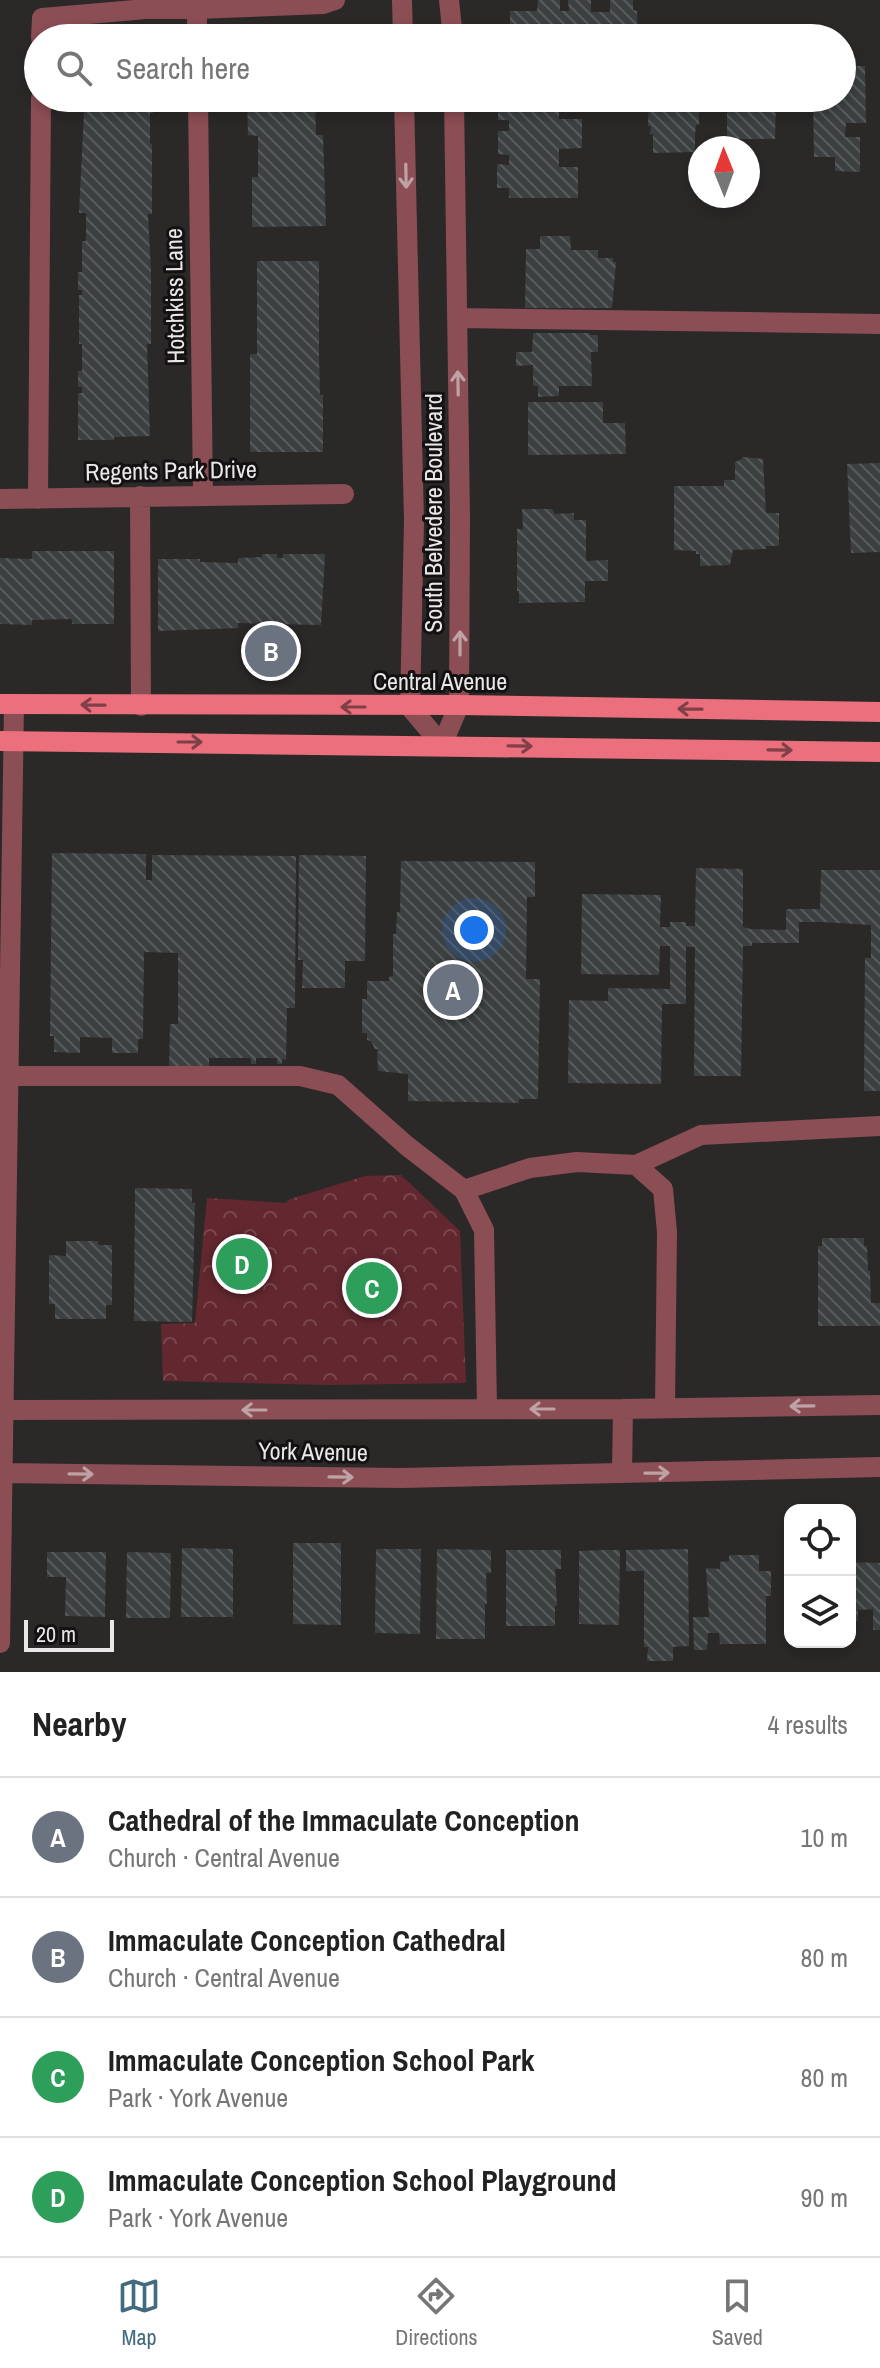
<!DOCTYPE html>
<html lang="en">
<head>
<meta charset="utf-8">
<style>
  :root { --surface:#fff; --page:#f2f2f2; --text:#222; --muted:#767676; --line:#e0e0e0; --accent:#426b7f }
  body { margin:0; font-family:"Archivo Narrow",sans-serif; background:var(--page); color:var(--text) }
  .controls { position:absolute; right:24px; bottom:24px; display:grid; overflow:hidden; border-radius:16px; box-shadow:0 4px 12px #0003 }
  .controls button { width:72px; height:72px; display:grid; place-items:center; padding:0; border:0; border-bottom:2px solid var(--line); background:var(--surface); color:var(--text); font:40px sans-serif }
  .compass { position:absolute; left:688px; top:136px; width:72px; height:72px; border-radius:50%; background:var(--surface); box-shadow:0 4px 12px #0003; rotate:359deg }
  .scale { position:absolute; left:24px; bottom:20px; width:90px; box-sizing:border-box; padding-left:8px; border:4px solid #e9e7e7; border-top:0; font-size:22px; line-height:28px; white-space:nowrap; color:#e9e7e7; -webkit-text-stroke:6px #131111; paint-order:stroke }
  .you { position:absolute; left:474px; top:930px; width:28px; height:28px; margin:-20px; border:6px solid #fff; border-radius:50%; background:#1a73e8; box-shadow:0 0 0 12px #1a73e833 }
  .badge { display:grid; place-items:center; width:52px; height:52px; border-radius:50%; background:var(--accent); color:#fff; font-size:26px; font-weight:700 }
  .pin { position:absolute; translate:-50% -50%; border:4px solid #fff; box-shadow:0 2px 8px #0006 }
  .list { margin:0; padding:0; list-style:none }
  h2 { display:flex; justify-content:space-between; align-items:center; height:104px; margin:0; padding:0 32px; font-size:34px }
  h2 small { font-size:26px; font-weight:400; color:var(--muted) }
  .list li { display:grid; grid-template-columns:52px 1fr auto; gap:24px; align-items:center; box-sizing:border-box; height:120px; padding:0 32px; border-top:2px solid var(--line) }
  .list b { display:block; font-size:30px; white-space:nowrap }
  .list p { margin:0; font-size:26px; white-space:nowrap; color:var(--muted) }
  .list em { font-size:26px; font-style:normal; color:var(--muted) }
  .icon { flex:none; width:44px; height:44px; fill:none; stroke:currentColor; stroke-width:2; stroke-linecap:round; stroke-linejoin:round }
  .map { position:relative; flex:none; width:880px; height:1672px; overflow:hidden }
  .search { position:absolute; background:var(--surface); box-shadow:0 4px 12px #0003; left:24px; right:24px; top:24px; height:88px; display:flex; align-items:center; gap:20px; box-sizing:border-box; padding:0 28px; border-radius:44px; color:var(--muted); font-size:30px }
  .sheet { height:584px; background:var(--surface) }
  nav { display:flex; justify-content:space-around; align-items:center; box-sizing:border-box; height:112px; border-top:2px solid var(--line); background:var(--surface); font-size:22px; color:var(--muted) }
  nav a { display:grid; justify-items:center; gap:4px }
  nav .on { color:var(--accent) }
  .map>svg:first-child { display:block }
  .park { fill:url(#park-crowns) }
  .building { fill:url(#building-back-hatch) }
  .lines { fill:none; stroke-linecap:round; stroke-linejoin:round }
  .minor { stroke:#8b4e54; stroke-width:20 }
  .major { stroke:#ec6f7d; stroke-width:20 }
  .oneway { stroke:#bfa2a5 }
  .oneway2 { stroke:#804047 }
  .labels { text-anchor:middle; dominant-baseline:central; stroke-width:6; stroke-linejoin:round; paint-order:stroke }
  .street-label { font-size:24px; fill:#e9e7e7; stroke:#131111 }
</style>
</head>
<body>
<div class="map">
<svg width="880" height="1672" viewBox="0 0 880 1672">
  <defs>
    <pattern id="park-crowns" width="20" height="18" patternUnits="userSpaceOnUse" patternTransform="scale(2)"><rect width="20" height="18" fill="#63282f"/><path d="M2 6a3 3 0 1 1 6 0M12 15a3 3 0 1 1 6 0" fill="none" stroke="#79474d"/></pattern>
    <pattern id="building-back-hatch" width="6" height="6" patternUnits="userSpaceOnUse" patternTransform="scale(2)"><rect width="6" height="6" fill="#3c4041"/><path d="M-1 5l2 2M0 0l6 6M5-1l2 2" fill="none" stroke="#585c5c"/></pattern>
  </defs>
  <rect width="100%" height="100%" fill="#2b2828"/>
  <!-- park -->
  <path class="park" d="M 401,1175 L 460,1231 L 466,1383 L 329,1385 L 163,1381 L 161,1324 L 195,1323 L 207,1198 L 286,1203 L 290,1199 L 365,1176 Z"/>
  <!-- building -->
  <path class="building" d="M 538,0 L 560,0 L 560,11 L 569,11 L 568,0 L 591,0 L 591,12 L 610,12 L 610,0 L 633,0 L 633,10 L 637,11 L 638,38 L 510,38 L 510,11 L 537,11 Z
    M 842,58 L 856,58 L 856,66 L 865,66 L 866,123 L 846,123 L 845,137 L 860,137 L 860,172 L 835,171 L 835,157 L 814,157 L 813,98 L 842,98 Z
    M 80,98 L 153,98 L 153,113 L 150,113 L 150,144 L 152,143 L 152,214 L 148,214 L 151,272 L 151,344 L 147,344 L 150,436 L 114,437 L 114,440 L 78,440 L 78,393 L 82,393 L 82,387 L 78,387 L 78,371 L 82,371 L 82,344 L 79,344 L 79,295 L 82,295 L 82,290 L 78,290 L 78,272 L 82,272 L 82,241 L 86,241 L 86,213 L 79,213 L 84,112 L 80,111 Z
    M 247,98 L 315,98 L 316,135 L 323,135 L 326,226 L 252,227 L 252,177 L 258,177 L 258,136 L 248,135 Z
    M 498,98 L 559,98 L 559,119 L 582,119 L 582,148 L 559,149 L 559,167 L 578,167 L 578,198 L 509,198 L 509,188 L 497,188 L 497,164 L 509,165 L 509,155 L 498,154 L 498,131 L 509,131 L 509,120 L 498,120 Z
    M 649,98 L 699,98 L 699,125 L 696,125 L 695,134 L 695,152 L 653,153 L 653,134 L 650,134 L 651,126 L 648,126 Z
    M 727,98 L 776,98 L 775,139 L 727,139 Z
    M 540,236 L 570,236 L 571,250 L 598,250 L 598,258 L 613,258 L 613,262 L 616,262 L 612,308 L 525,308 L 526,249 L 540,249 Z
    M 257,261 L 319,261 L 319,354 L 320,395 L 323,395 L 323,452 L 250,452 L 250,354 L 257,354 Z
    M 533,333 L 590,333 L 590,335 L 598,335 L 598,352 L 591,352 L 592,386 L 559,386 L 559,396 L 538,397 L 538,386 L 533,386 L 533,365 L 516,366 L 516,352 L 532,352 Z
    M 528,402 L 603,402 L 603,423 L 625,423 L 626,454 L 528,455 Z
    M 742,457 L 763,459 L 766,513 L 779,513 L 779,546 L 766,546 L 766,549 L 733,550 L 730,565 L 700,566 L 700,554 L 696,554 L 696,551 L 674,550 L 674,486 L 724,486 L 724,480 L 735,480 L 735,462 L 742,459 Z
    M 880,463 L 880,552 L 851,553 L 847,464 Z
    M 522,509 L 552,509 L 555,514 L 574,513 L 574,520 L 586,520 L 586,561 L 608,560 L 608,581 L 585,581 L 585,602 L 519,603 L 519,591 L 517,591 L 517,529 L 523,529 Z
    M 32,551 L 114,551 L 114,624 L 72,624 L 72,619 L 32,620 L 32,625 L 0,624 L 0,558 L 32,559 Z
    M 262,554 L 277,554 L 277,558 L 283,558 L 283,554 L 325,554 L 321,625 L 238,623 L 238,628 L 158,631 L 158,559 L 200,559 L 200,562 L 238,563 L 238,558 L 262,557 Z
    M 52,853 L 146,854 L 146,880 L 152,880 L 152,855 L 296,856 L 295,1008 L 287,1008 L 286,1060 L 282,1059 L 282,1064 L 277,1064 L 277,1058 L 256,1058 L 256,1064 L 251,1064 L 251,1058 L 209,1058 L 209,1070 L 169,1069 L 170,1024 L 178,1024 L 178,953 L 144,952 L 143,1039 L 138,1039 L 138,1053 L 112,1053 L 112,1038 L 80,1037 L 80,1053 L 54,1052 L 54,1036 L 50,1036 Z
    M 299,855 L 366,856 L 365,961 L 345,961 L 345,988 L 302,988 L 303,960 L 298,960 Z
    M 401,861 L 535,862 L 535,897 L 527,897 L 526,979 L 540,979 L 538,1099 L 519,1099 L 519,1103 L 408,1101 L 408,1074 L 378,1071 L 377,1052 L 380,1050 L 375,1049 L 371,1041 L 367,1040 L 367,1033 L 362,1033 L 362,999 L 367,999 L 367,981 L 389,981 L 389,977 L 393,976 L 393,934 L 396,934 L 397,912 L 400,912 Z
    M 696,868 L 743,869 L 743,927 L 750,929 L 786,930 L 786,909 L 820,909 L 821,870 L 880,870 L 880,1091 L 864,1091 L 865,958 L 871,958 L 871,925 L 821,922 L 799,922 L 799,943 L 752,943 L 752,946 L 743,946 L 741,1076 L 694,1076 L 695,947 L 686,947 L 686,1004 L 662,1004 L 661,1084 L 568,1083 L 569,1000 L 608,1001 L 608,988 L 670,989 L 670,946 L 660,946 L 659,975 L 581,974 L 582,894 L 661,895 L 660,927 L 670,927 L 670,922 L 686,922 L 686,926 L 695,926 Z
    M 135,1188 L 192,1189 L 192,1203 L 195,1203 L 192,1322 L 134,1321 Z
    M 822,1238 L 864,1238 L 864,1246 L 867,1246 L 868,1270 L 870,1271 L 871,1303 L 880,1303 L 880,1326 L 818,1326 L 818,1246 L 822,1246 Z
    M 66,1241 L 98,1241 L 98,1245 L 112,1245 L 112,1305 L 106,1305 L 106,1319 L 55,1319 L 55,1304 L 49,1304 L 49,1255 L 66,1256 Z
    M 293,1543 L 341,1543 L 341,1625 L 293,1624 Z
    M 182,1548 L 233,1549 L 233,1617 L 181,1617 Z
    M 376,1549 L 421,1549 L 420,1634 L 375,1633 Z
    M 437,1549 L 491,1550 L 491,1573 L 486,1573 L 487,1604 L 485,1604 L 485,1639 L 436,1639 Z
    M 688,1549 L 689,1646 L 673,1647 L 673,1661 L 647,1661 L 648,1647 L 644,1647 L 644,1571 L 626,1571 L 626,1550 Z
    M 506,1550 L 561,1550 L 561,1569 L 555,1569 L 557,1606 L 555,1606 L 555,1626 L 506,1626 Z
    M 604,1550 L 620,1550 L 619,1625 L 579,1624 L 579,1551 Z
    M 47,1552 L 106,1552 L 105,1617 L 65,1616 L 66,1577 L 47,1577 Z
    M 127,1552 L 171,1553 L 170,1618 L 126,1618 Z
    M 729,1555 L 759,1555 L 759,1571 L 771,1571 L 771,1596 L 766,1596 L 766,1644 L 720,1644 L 719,1633 L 708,1633 L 707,1650 L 694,1650 L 693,1617 L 709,1617 L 706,1568 L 720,1569 L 720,1562 L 729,1561 Z
    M 850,1562 L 880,1563 L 880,1630 L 873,1630 L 873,1609 L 858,1610 L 858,1621 L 850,1621 Z"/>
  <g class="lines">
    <!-- minor -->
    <path class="minor" d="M 402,0 L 403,38
      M 449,0 L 453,38
      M 197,9 L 197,38
      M 41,38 L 42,18 L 146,9 L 197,9 L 323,4 L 335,0
      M 198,98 L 203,494
      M 404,98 L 414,521 L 410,707 L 442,745 L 459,705 L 460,517 L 454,98
      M 458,318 L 880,324
      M 140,496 L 141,706
      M 0,499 L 344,494
      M 38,499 L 41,98
      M 9,1076 L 300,1076 L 338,1085 L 407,1146 L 464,1190 L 484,1230 L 487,1409
      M 636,1165 L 701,1135 L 880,1126
      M 464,1190 L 530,1168 L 577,1162 L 636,1165 L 663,1189 L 667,1232 L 665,1408
      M 5,1410 L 623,1409 L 880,1405
      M 3,1473 L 401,1478 L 880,1467
      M 622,1473 L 623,1409
      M 0,1643 L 14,705"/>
    <!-- major -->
    <path class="major" d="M 0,704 L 459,705 L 880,712
      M 0,741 L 880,752"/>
  </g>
  <!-- one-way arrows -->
  <defs><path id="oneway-shaft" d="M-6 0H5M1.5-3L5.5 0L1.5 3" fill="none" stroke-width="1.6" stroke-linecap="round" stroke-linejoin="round" transform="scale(2)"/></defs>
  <g class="oneway">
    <use href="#oneway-shaft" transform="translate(406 176) rotate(89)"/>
    <use href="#oneway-shaft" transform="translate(458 383) rotate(-91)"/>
    <use href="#oneway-shaft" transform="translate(460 643) rotate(-90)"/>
    <use href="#oneway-shaft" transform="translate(802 1406) rotate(179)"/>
    <use href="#oneway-shaft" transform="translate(542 1409) rotate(180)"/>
    <use href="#oneway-shaft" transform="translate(254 1410) rotate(180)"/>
    <use href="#oneway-shaft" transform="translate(657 1473) rotate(-1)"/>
    <use href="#oneway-shaft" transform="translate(81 1474) rotate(1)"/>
    <use href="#oneway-shaft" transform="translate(341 1477) rotate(1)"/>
  </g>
  <g class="oneway2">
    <use href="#oneway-shaft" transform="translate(93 705) rotate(-179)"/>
    <use href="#oneway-shaft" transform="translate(353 707) rotate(-180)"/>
    <use href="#oneway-shaft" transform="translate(690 709) rotate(-179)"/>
    <use href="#oneway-shaft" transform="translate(190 742)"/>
    <use href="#oneway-shaft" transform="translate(520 746) rotate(1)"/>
    <use href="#oneway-shaft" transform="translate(780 750) rotate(1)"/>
  </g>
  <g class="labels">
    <!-- street labels -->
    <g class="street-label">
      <text transform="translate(174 296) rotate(-91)">Hotchkiss Lane</text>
      <text transform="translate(171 470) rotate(-1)">Regents Park Drive</text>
      <text transform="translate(433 513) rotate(-90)">South Belvedere Boulevard</text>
      <text x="440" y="681">Central Avenue</text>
      <text transform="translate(313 1451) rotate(1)">York Avenue</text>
    </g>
  </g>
</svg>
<div class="controls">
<button><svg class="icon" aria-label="locate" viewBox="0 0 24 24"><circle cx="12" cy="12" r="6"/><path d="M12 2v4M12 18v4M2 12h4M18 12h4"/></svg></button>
<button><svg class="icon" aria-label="layers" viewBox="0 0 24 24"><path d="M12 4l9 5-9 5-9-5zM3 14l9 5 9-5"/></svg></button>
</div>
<svg class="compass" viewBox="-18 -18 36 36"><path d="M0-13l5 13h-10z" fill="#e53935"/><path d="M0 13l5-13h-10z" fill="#767676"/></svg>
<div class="scale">20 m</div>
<div class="you"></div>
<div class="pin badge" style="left:453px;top:990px;background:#6b7280">A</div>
<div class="pin badge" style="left:271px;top:651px;background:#6b7280">B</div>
<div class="pin badge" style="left:372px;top:1288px;background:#2e9e5b">C</div>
<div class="pin badge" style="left:242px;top:1264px;background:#2e9e5b">D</div>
<div class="search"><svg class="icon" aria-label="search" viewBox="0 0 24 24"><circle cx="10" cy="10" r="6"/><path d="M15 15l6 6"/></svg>Search here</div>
</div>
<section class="sheet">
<h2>Nearby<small>4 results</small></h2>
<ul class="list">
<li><span class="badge" style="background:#6b7280">A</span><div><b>Cathedral of the Immaculate Conception</b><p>Church · Central Avenue</p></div><em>10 m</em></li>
<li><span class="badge" style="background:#6b7280">B</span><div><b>Immaculate Conception Cathedral</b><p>Church · Central Avenue</p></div><em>80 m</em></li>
<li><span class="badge" style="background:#2e9e5b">C</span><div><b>Immaculate Conception School Park</b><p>Park · York Avenue</p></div><em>80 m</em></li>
<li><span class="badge" style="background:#2e9e5b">D</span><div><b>Immaculate Conception School Playground</b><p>Park · York Avenue</p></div><em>90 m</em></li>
</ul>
</section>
<nav>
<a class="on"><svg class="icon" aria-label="map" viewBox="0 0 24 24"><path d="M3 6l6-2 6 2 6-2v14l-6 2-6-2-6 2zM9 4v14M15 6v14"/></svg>Map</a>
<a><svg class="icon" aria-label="directions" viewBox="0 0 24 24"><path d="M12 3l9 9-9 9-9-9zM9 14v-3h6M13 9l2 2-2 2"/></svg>Directions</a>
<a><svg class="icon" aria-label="saved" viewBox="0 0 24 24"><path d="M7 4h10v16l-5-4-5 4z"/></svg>Saved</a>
</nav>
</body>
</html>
